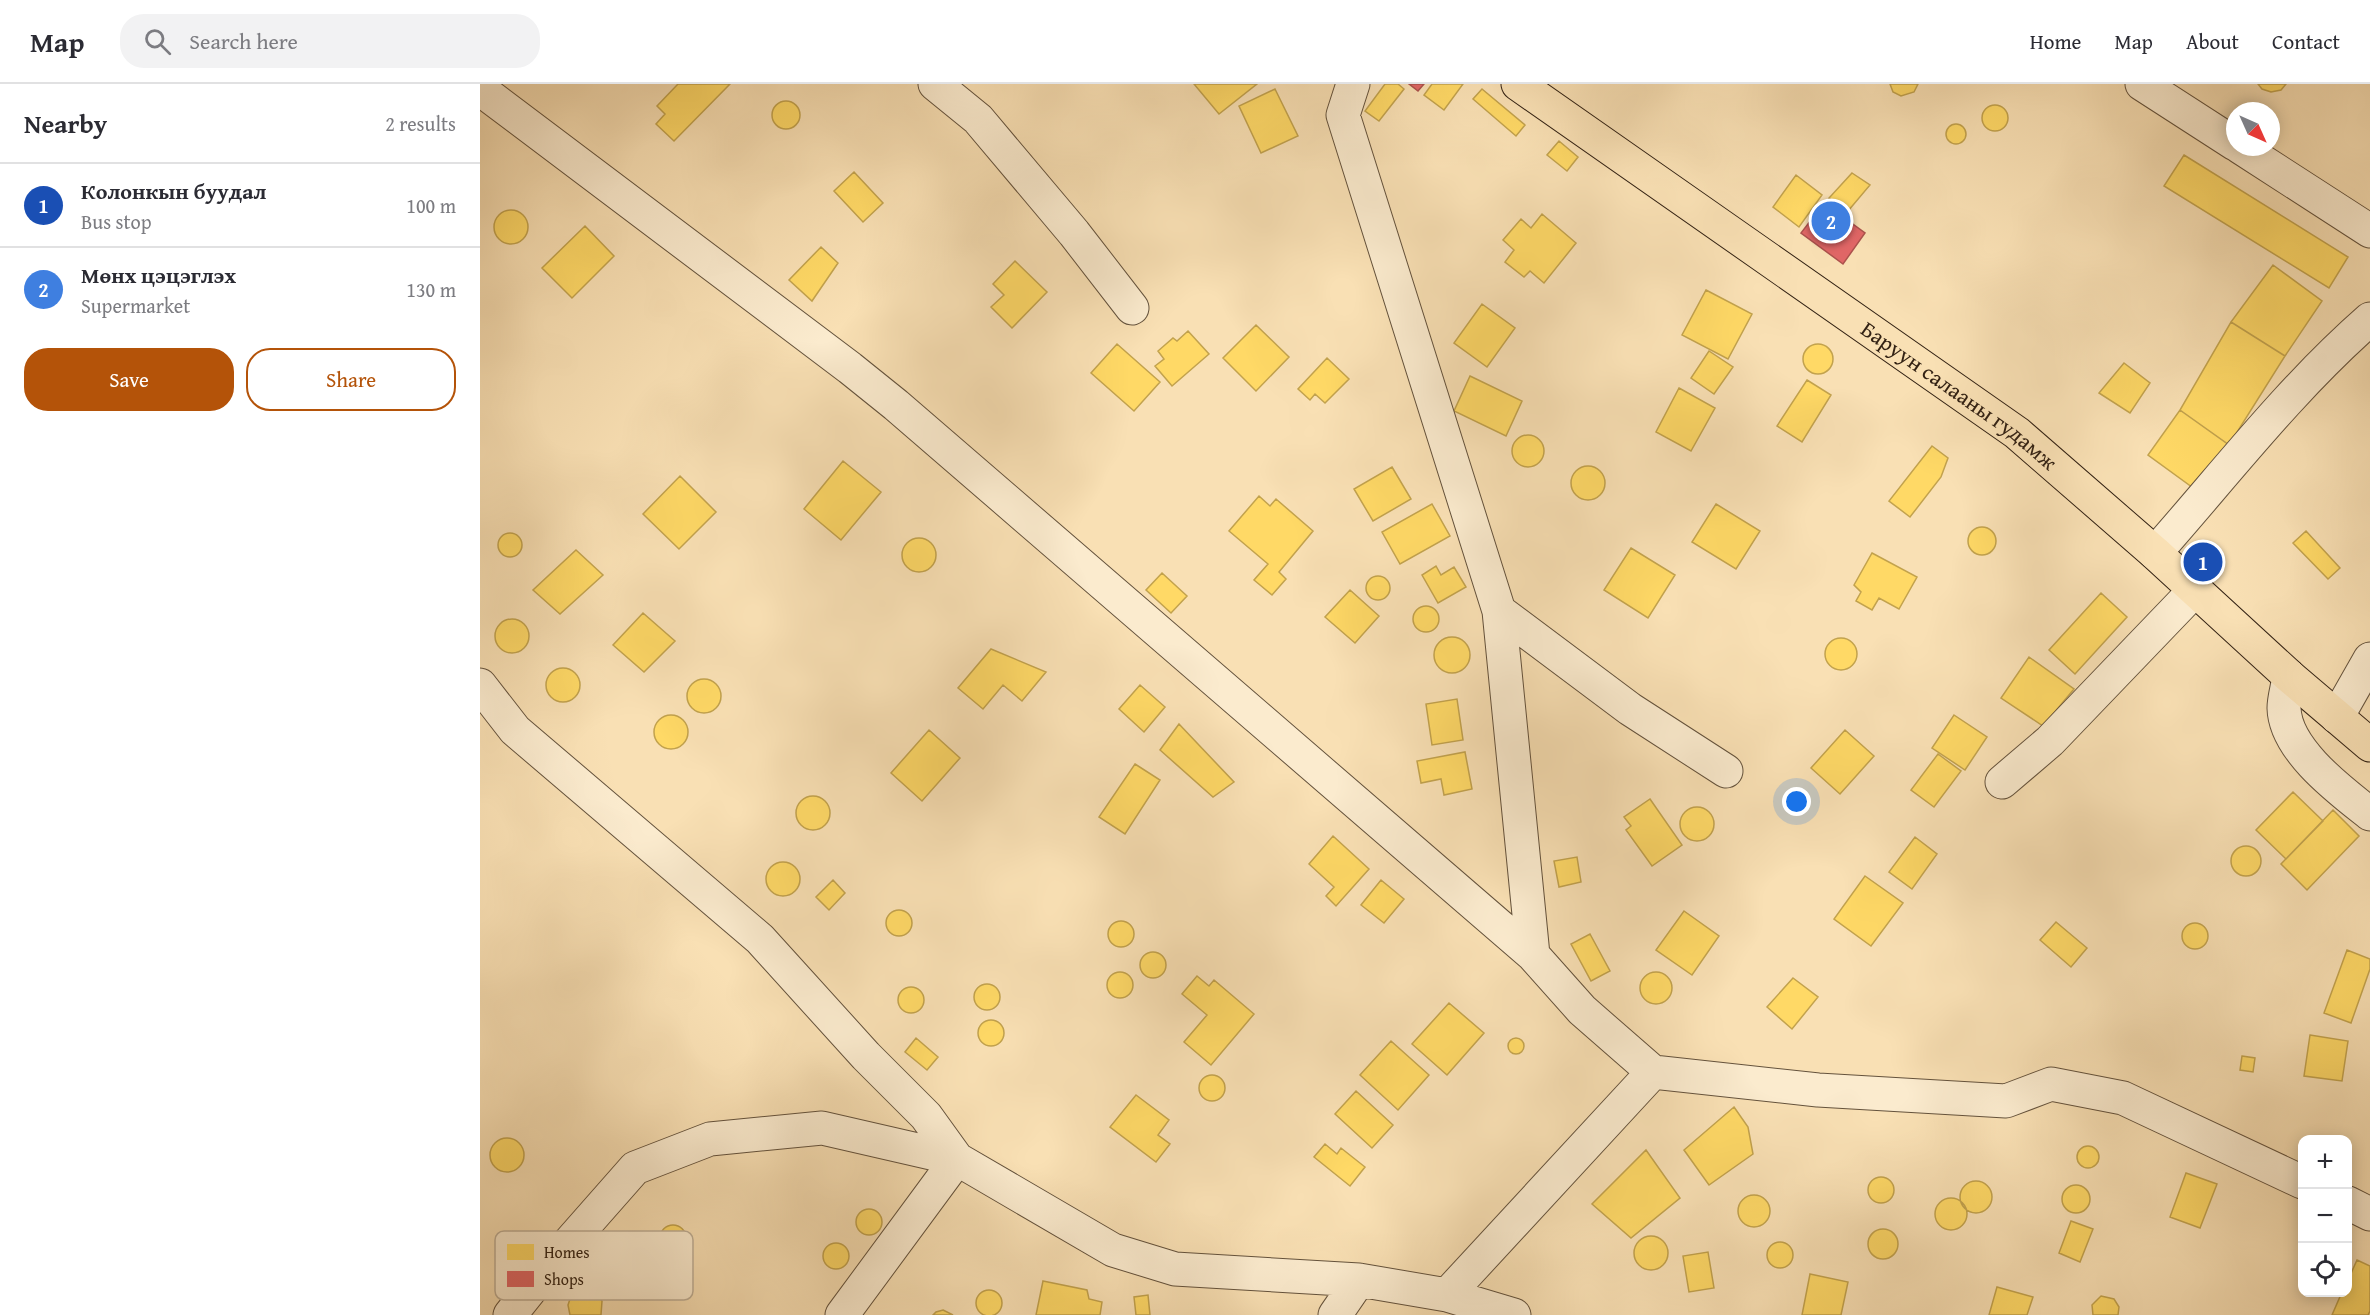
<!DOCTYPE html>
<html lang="en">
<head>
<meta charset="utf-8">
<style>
  :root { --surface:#fff; --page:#f2f2f3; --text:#2b2b33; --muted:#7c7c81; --line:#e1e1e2; --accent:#b45309 }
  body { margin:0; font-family:"Gentium Book Plus",serif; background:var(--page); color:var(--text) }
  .controls { position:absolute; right:18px; bottom:18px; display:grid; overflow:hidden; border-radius:12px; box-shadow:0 3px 15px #0003 }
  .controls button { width:54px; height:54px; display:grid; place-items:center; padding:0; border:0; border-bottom:2px solid var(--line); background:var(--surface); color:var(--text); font:30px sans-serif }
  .compass { position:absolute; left:1746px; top:18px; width:54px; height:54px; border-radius:50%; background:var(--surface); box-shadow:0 3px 15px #0003; rotate:135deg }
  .you { position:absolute; left:1317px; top:718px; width:21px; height:21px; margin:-15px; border:4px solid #fff; border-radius:50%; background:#1a73e8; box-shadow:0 0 0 9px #1a73e833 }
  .badge { display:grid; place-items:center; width:39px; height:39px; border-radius:50%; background:var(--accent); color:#fff; font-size:20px; font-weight:700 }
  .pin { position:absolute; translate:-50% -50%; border:3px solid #fff; box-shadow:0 2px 6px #0006 }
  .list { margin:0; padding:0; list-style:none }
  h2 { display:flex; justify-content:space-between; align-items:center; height:78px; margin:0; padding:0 24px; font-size:26px }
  h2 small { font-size:20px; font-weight:400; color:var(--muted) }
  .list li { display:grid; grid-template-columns:39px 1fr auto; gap:18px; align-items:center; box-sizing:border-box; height:84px; padding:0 24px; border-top:2px solid var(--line) }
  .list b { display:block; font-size:22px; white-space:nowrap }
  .list p { margin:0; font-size:20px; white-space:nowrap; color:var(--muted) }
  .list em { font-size:20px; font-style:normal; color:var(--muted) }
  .actions { display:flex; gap:12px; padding:18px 24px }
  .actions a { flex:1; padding:14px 0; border:2px solid var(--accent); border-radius:24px; text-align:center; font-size:21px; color:var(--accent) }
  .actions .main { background:var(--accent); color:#fff }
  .icon { flex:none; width:33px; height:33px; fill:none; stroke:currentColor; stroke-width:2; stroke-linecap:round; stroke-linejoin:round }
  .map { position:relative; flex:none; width:1890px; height:1231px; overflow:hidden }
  header { display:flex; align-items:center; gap:36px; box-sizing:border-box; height:84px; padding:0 30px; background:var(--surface); border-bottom:2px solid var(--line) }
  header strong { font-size:28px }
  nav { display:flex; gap:33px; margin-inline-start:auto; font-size:21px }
  .search { width:420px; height:54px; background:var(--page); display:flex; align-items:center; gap:15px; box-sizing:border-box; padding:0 21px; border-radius:24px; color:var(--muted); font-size:22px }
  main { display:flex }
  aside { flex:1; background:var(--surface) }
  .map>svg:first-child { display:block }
  .homes { fill:#ffd966; stroke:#c2a24d; stroke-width:1.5 }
  .shops { fill:#e06666; stroke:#ac524d; stroke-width:1.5 }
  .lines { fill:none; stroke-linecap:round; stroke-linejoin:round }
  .minor-casing { stroke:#64523c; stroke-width:35 }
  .major-casing { stroke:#332214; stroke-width:35 }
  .minor { stroke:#fbebce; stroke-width:33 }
  .major { stroke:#f9e0b4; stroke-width:33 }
  .labels { text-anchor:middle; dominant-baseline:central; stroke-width:6; stroke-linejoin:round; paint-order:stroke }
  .street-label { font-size:22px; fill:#332214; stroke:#fbebce }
  .key { fill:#fbebce; stroke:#bfaf96; stroke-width:1.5 }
  .key-label { font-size:16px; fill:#332214 }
</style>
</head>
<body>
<header>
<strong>Map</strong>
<div class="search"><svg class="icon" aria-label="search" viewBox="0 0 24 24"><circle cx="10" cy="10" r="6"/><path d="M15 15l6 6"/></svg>Search here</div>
<nav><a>Home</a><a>Map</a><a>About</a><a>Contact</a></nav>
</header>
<main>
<aside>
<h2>Nearby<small>2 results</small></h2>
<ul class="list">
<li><span class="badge" style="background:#1a4fb4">1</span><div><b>Колонкын буудал</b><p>Bus stop</p></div><em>100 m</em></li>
<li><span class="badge" style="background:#3f7fe0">2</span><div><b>Мөнх цэцэглэх</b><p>Supermarket</p></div><em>130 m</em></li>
</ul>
<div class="actions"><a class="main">Save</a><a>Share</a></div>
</aside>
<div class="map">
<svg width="1890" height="1231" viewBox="0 0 1890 1231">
  <rect width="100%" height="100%" fill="#f9e0b4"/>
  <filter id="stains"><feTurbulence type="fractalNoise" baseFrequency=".00333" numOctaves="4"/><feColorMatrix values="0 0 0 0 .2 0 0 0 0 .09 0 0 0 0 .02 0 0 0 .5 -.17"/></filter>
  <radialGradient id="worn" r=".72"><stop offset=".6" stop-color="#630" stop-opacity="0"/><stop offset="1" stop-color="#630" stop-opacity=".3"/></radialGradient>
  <!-- homes -->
  <path class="homes" d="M 198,0 L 250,0 L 194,57 L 176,40 L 185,30 L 177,22 Z
    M 714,0 L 777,0 L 739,30 Z
    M 905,0 L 918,0 L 924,5 L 899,37 L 885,27 Z
    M 952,0 L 983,0 L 964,26 L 944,11 Z
    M 1410,0 L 1438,0 L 1434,8 L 1421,12 L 1413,8 Z
    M 1778,0 L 1806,0 L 1801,6 L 1791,8 L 1782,5 Z
    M 795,5 L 818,52 L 781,69 L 759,22 Z
    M 1002,5 L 1045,41 L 1036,52 L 993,15 Z
    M292 31a14 14 0 1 1 28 0a14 14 0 1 1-28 0Z
    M1502 34a13 13 0 1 1 26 0a13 13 0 1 1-26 0Z
    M1466 50a10 10 0 1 1 20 0a10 10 0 1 1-20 0Z
    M 1079,57 L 1098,73 L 1087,87 L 1067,71 Z
    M 1704,71 L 1868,173 L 1849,204 L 1684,102 Z
    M 374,88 L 403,119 L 383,138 L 354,107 Z
    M 1372,89 L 1390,101 L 1368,127 L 1349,114 Z
    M 1316,91 L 1342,111 L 1319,143 L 1293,123 Z
    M14 143a17 17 0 1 1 34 0a17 17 0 1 1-34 0Z
    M 1062,130 L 1096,159 L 1064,199 L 1050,187 L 1044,193 L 1025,178 L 1034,166 L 1023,156 L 1041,135 L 1051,144 Z
    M 105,142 L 134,172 L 92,214 L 62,184 Z
    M 341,163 L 358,179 L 332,217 L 309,196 Z
    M 535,177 L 567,208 L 532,244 L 511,223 L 524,211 L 513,200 Z
    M 1793,181 L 1842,217 L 1805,272 L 1751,238 Z
    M 1226,206 L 1272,230 L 1248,275 L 1202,251 Z
    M 1002,220 L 1035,244 L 1007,283 L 974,259 Z
    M 1751,238 L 1805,272 L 1749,361 L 1700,326 Z
    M 776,241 L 809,273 L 776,307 L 743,274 Z
    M 708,247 L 729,270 L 692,302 L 675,282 L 684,275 L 678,267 L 693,254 L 697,257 Z
    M 637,260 L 680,298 L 654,327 L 611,289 Z
    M1323 275a15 15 0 1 1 30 0a15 15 0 1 1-30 0Z
    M 1229,267 L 1253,283 L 1234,310 L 1211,294 Z
    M 847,274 L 869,295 L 845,319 L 835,310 L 830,316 L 818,305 Z
    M 1644,279 L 1670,299 L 1650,329 L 1619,309 Z
    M 990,292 L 1042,317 L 1026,352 L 974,327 Z
    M 1327,296 L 1351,311 L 1322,358 L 1297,342 Z
    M 1199,304 L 1235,324 L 1211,367 L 1176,348 Z
    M 1700,326 L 1749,361 L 1716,406 L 1668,371 Z
    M1032 367a16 16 0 1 1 32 0a16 16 0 1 1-32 0Z
    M 1452,362 L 1468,374 L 1461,393 L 1430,433 L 1409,417 Z
    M 363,377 L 401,408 L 361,456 L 324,425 Z
    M1091 399a17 17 0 1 1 34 0a17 17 0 1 1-34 0Z
    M 912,383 L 931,415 L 893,437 L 874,405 Z
    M 200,392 L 236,428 L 199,465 L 163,430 Z
    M 779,412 L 790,422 L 796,415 L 833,447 L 799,488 L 806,495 L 792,511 L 774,496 L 788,480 L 749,447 Z
    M 952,420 L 970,452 L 920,480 L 902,448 Z
    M 1236,420 L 1280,447 L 1256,485 L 1212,458 Z
    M1488 457a14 14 0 1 1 28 0a14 14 0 1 1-28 0Z
    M 1826,447 L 1860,484 L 1848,495 L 1813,459 Z
    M18 461a12 12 0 1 1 24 0a12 12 0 1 1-24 0Z
    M422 471a17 17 0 1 1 34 0a17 17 0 1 1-34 0Z
    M 1151,464 L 1195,491 L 1168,534 L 1124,506 Z
    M 96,466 L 123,491 L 80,530 L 53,506 Z
    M 1392,469 L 1437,493 L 1419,525 L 1399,514 L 1392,526 L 1376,517 L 1381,508 L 1374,501 Z
    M 956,482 L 961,491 L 974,483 L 986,503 L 958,519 L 942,491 Z
    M 682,489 L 707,512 L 691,529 L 666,506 Z
    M886 504a12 12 0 1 1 24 0a12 12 0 1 1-24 0Z
    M 870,506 L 899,532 L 875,559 L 845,533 Z
    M 1621,509 L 1647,533 L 1595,590 L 1569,566 Z
    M933 535a13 13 0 1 1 26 0a13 13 0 1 1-26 0Z
    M 163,529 L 195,557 L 164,588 L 133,561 Z
    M15 552a17 17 0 1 1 34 0a17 17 0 1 1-34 0Z
    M954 571a18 18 0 1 1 36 0a18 18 0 1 1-36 0Z
    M1345 570a16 16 0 1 1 32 0a16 16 0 1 1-32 0Z
    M 511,565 L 566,588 L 542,617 L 523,601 L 503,625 L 478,604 Z
    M 1549,573 L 1594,605 L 1563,642 L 1521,614 Z
    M66 601a17 17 0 1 1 34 0a17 17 0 1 1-34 0Z
    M207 612a17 17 0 1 1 34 0a17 17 0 1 1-34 0Z
    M 660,601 L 685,623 L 664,648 L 639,625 Z
    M 977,615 L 983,656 L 952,661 L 946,620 Z
    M174 648a17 17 0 1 1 34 0a17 17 0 1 1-34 0Z
    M 1474,631 L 1507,653 L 1485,686 L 1452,664 Z
    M 699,640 L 754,698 L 733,713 L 680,666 Z
    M 449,646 L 480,674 L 442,717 L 411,689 Z
    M 1365,646 L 1394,672 L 1360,710 L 1331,684 Z
    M 985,668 L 992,705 L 964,711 L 961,695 L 941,699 L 937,677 Z
    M 1458,670 L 1481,687 L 1454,723 L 1431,706 Z
    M 655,680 L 680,696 L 645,750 L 619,733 Z
    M 1813,708 L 1843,737 L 1806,775 L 1776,746 Z
    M316 729a17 17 0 1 1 34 0a17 17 0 1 1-34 0Z
    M 1170,715 L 1202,761 L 1172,782 L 1146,746 L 1151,742 L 1144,733 Z
    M1200 740a17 17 0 1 1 34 0a17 17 0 1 1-34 0Z
    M 1853,726 L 1879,752 L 1827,806 L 1801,780 Z
    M 853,752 L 889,785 L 856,822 L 846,812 L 854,803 L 829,780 Z
    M 1435,753 L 1457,770 L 1432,805 L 1409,788 Z
    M1751 777a15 15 0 1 1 30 0a15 15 0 1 1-30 0Z
    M 1097,773 L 1101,798 L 1079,803 L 1074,777 Z
    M286 795a17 17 0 1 1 34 0a17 17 0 1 1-34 0Z
    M 1385,792 L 1423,819 L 1391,862 L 1354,835 Z
    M 353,796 L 365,809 L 349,826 L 336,813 Z
    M 901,796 L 924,815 L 904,839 L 881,821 Z
    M406 839a13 13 0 1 1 26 0a13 13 0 1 1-26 0Z
    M 1204,827 L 1239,852 L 1212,891 L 1176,866 Z
    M628 850a13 13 0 1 1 26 0a13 13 0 1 1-26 0Z
    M 1576,838 L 1607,864 L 1591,883 L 1560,856 Z
    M1702 852a13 13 0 1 1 26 0a13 13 0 1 1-26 0Z
    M 1110,850 L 1130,887 L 1111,897 L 1091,860 Z
    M 1867,866 L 1890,875 L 1890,885 L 1871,939 L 1844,929 Z
    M660 881a13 13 0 1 1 26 0a13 13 0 1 1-26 0Z
    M627 901a13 13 0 1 1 26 0a13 13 0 1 1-26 0Z
    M1160 904a16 16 0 1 1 32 0a16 16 0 1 1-32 0Z
    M 717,892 L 729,902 L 734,896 L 774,930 L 731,981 L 704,958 L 727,931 L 702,910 Z
    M 1313,894 L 1338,913 L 1312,945 L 1287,923 Z
    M494 913a13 13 0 1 1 26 0a13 13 0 1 1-26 0Z
    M418 916a13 13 0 1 1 26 0a13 13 0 1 1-26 0Z
    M 969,919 L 1004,949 L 967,991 L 932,960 Z
    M498 949a13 13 0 1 1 26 0a13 13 0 1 1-26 0Z
    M 1830,951 L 1868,957 L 1862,997 L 1824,992 Z
    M1028 962a8 8 0 1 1 16 0a8 8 0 1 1-16 0Z
    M 436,954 L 458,973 L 447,986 L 425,968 Z
    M 911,957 L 949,991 L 918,1026 L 880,991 Z
    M 1762,972 L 1775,974 L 1773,988 L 1760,986 Z
    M719 1004a13 13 0 1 1 26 0a13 13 0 1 1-26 0Z
    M 876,1007 L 913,1041 L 892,1064 L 855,1030 Z
    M 656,1011 L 689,1036 L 678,1051 L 690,1060 L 676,1078 L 630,1043 Z
    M 1254,1023 L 1268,1043 L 1273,1070 L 1229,1101 L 1204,1066 Z
    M10 1071a17 17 0 1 1 34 0a17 17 0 1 1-34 0Z
    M 845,1060 L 857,1070 L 861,1064 L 885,1083 L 870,1102 L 834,1073 Z
    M1597 1073a11 11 0 1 1 22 0a11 11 0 1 1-22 0Z
    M 1166,1066 L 1200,1114 L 1151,1154 L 1112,1120 Z
    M 1706,1089 L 1737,1100 L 1720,1144 L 1690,1133 Z
    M1388 1106a13 13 0 1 1 26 0a13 13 0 1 1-26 0Z
    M1480 1113a16 16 0 1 1 32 0a16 16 0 1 1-32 0Z
    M1582 1115a14 14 0 1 1 28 0a14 14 0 1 1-28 0Z
    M1258 1127a16 16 0 1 1 32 0a16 16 0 1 1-32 0Z
    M1455 1130a16 16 0 1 1 32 0a16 16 0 1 1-32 0Z
    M376 1138a13 13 0 1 1 26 0a13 13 0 1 1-26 0Z
    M 1591,1137 L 1613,1145 L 1600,1178 L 1579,1169 Z
    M180 1154a13 13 0 1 1 26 0a13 13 0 1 1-26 0Z
    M1388 1160a15 15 0 1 1 30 0a15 15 0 1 1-30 0Z
    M1154 1169a17 17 0 1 1 34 0a17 17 0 1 1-34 0Z
    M1287 1171a13 13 0 1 1 26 0a13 13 0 1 1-26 0Z
    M343 1172a13 13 0 1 1 26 0a13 13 0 1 1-26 0Z
    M 1228,1168 L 1234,1204 L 1209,1208 L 1203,1172 Z
    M 1877,1176 L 1890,1182 L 1890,1227 L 1888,1231 L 1852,1231 L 1862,1208 L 1868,1208 L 1868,1196 Z
    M 1330,1190 L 1368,1198 L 1361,1231 L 1322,1231 Z
    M 563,1197 L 607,1206 L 609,1215 L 622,1218 L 620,1231 L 556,1231 Z
    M 1517,1203 L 1553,1213 L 1547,1231 L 1509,1231 Z
    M 110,1206 L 115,1209 L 122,1217 L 121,1231 L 90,1231 L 88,1221 L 90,1215 L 98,1208 Z
    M496 1219a13 13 0 1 1 26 0a13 13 0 1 1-26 0Z
    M 668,1211 L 670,1231 L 656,1231 L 654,1213 Z
    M 1621,1212 L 1634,1215 L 1639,1223 L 1638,1231 L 1613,1231 L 1612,1221 Z
    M 463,1226 L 473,1231 L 453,1231 L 456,1228 Z"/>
  <!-- shops -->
  <path class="shops" d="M 929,0 L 944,0 L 938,7 Z
    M 1344,119 L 1385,149 L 1363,180 L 1321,149 Z"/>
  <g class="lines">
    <!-- minor casing -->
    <g class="minor-casing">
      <path id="minor" d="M 455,0 L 498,35 L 594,149 L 652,224
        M 873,0 L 863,31 L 1019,527 L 1053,871 L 1102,926 L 1173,988 L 1338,1006 L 1526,1017 L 1571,1000 L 1643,1014 L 1822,1098
        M 1662,0 L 1755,60
        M 0,5 L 370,284 L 416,321 L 1053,871
        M 1760,63 L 1890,147
        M 1675,469 C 1745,390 1810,305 1890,235
        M 1019,527 L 1150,625 L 1246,687
        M 1809,592 C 1808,602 1804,614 1804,624 C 1805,666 1861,707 1890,730
        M 0,601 L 35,646 L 280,855 L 386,972 L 446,1032 L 477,1075 L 633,1166 L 695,1185 L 879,1196 L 967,1211 L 1173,988
        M 1857,633 L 1890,575
        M 1522,698 L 1570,657 L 1715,506
        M 1868,1119 L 1890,1130
        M 967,1211 L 1034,1231
        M 30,1231 L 74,1176 L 155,1084 L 230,1055 L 342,1044 L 477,1075 L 362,1231
        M 855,1231 L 879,1196"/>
    </g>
    <!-- major casing -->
    <g class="major-casing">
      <g id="major">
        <path id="s1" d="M 1038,0 L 1537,349 L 1675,469 L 1809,592 L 1890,661"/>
      </g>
    </g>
    <!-- minor -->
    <use href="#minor" class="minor"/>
    <!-- major -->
    <use href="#major" class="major"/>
  </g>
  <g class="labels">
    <!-- street labels -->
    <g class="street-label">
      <text stroke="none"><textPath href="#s1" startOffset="540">Баруун салааны гудамж</textPath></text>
    </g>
  </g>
  <!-- legend -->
  <rect x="15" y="1147" width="198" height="69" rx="9" class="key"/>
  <rect x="27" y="1160" width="27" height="16" fill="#ffd966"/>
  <rect x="27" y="1187" width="27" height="16" fill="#e06666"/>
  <g class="key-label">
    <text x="64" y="1174">Homes</text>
    <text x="64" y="1201">Shops</text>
  </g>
  <rect width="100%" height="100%" filter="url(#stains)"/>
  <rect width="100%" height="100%" fill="url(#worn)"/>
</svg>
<div class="controls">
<button>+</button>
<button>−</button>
<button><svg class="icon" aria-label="locate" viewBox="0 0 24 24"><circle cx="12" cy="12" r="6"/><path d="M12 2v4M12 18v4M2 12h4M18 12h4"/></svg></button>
</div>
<svg class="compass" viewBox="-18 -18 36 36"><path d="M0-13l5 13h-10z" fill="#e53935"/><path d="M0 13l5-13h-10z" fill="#7c7c81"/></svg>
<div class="you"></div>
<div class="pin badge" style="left:1723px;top:478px;background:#1a4fb4">1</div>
<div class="pin badge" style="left:1351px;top:137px;background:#3f7fe0">2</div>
</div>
</main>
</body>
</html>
